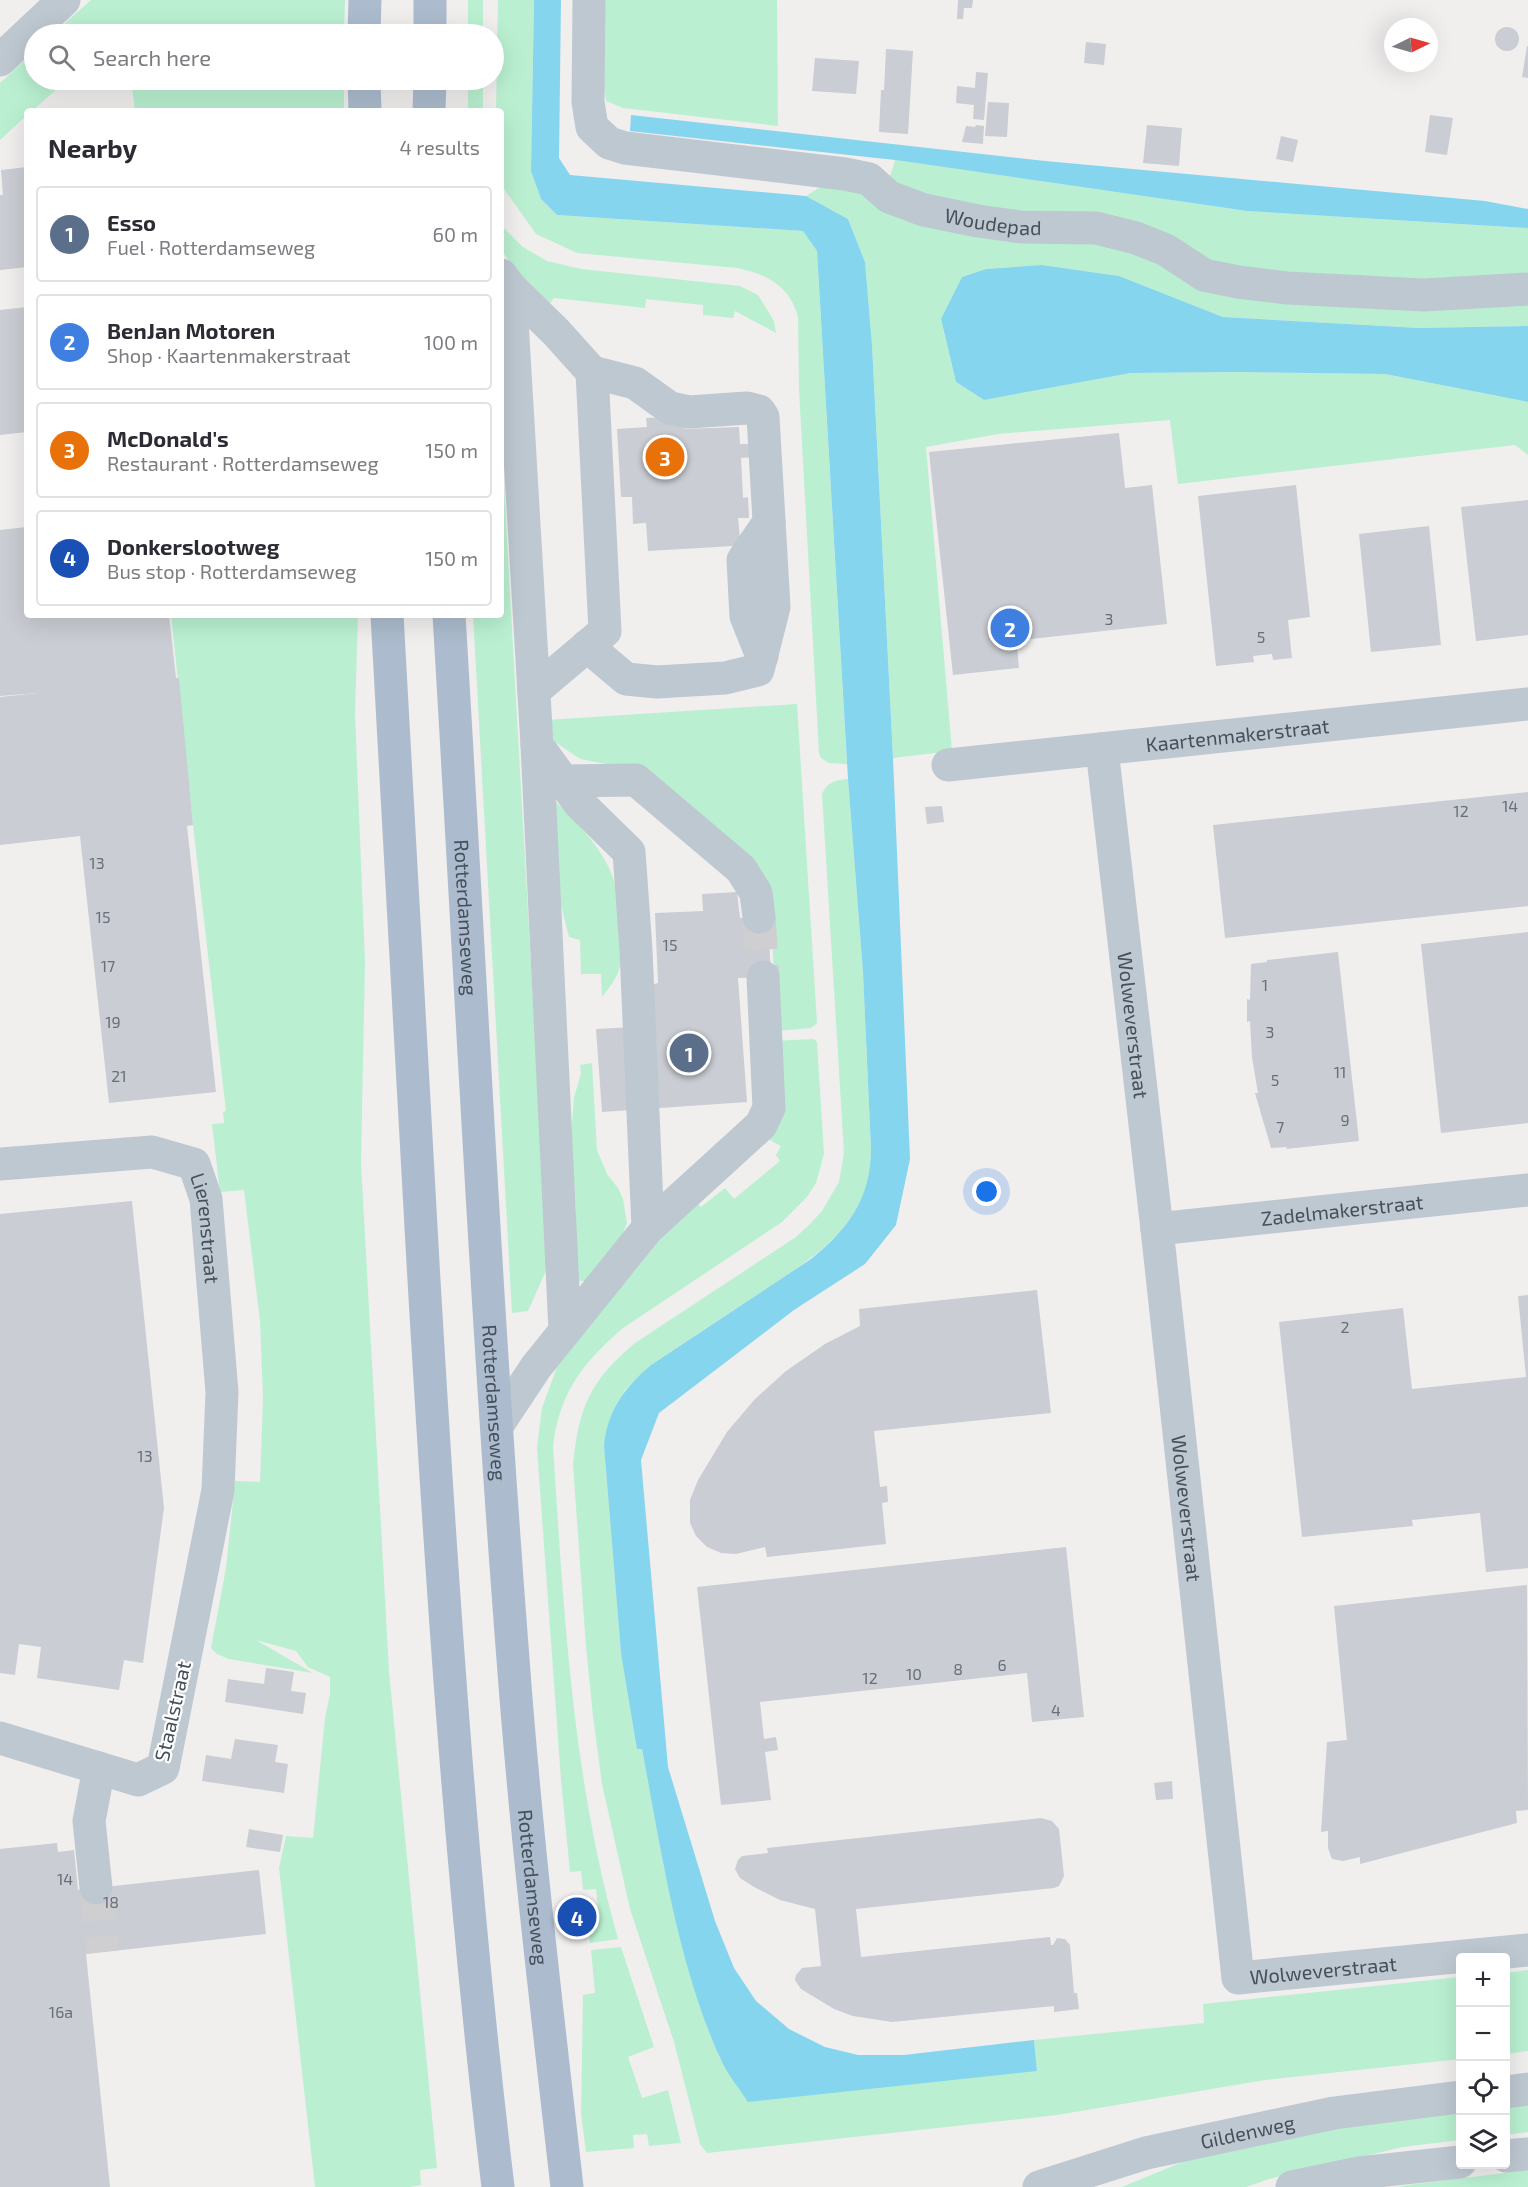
<!DOCTYPE html>
<html lang="en">
<head>
<meta charset="utf-8">
<style>
  :root { --surface:#fff; --page:#f2f2f3; --text:#2b2b33; --muted:#7c7c81; --line:#e1e1e2; --accent:#b45309 }
  body { margin:0; font-family:"Exo 2",sans-serif; background:var(--page); color:var(--text) }
  .controls { position:absolute; right:18px; bottom:18px; display:grid; overflow:hidden; border-radius:6px; box-shadow:0 6px 24px #0002 }
  .controls button { width:54px; height:54px; display:grid; place-items:center; padding:0; border:0; border-bottom:2px solid var(--line); background:var(--surface); color:var(--text); font:30px sans-serif }
  .compass { position:absolute; left:1384px; top:18px; width:54px; height:54px; border-radius:50%; background:var(--surface); box-shadow:0 6px 24px #0002; rotate:85deg }
  .you { position:absolute; left:987px; top:1192px; width:21px; height:21px; margin:-15px; border:4px solid #fff; border-radius:50%; background:#1a73e8; box-shadow:0 0 0 9px #1a73e833 }
  .badge { display:grid; place-items:center; width:39px; height:39px; border-radius:50%; background:var(--accent); color:#fff; font-size:20px; font-weight:700 }
  .pin { position:absolute; translate:-50% -50%; border:3px solid #fff; box-shadow:0 2px 6px #0006 }
  .list { margin:0; padding:0; list-style:none }
  h2 { display:flex; justify-content:space-between; align-items:center; height:78px; margin:0; padding:0 24px; font-size:26px }
  h2 small { font-size:20px; font-weight:400; color:var(--muted) }
  .list li { display:grid; grid-template-columns:39px 1fr auto; gap:18px; align-items:center; box-sizing:border-box; height:96px; margin:0 12px 12px; padding:0 12px; border:2px solid var(--line); border-radius:6px }
  .list b { display:block; font-size:22px; white-space:nowrap }
  .list p { margin:0; font-size:20px; white-space:nowrap; color:var(--muted) }
  .list em { font-size:20px; font-style:normal; color:var(--muted) }
  .icon { flex:none; width:33px; height:33px; fill:none; stroke:currentColor; stroke-width:2; stroke-linecap:round; stroke-linejoin:round }
  .map { position:relative; flex:none; width:1528px; height:2187px; overflow:hidden }
  .search { position:absolute; background:var(--surface); box-shadow:0 6px 24px #0002; left:24px; top:24px; width:480px; height:66px; display:flex; align-items:center; gap:15px; box-sizing:border-box; padding:0 21px; border-radius:33px; color:var(--muted); font-size:22px }
  .panel { position:absolute; background:var(--surface); box-shadow:0 6px 24px #0002; left:24px; top:108px; width:480px; height:510px; border-radius:6px }
  .map>svg:first-child { display:block }
  .green { fill:#baf0d1 }
  .water { fill:#86d5ee }
  .building { fill:#cacdd3 }
  .lines { fill:none; stroke-linecap:round; stroke-linejoin:round }
  .minor-tunnel { stroke:#cfced1; stroke-width:33; stroke-dasharray:33 16; stroke-linecap:butt }
  .minor { stroke:#bec8d1; stroke-width:33 }
  .major { stroke:#acbcce; stroke-width:33 }
  .labels { text-anchor:middle; dominant-baseline:central; stroke-width:4.5; stroke-linejoin:round; paint-order:stroke }
  .number-label { font-size:16px; fill:#666f7a }
  .street-label { font-size:20px; fill:#45505c; stroke:#fff }
</style>
</head>
<body>
<div class="map">
<svg width="1528" height="2187" viewBox="0 0 1528 2187">
  <rect width="100%" height="100%" fill="#f1eeee"/>
  <!-- green -->
  <path class="green" d="M 91,0 L 345,0 L 344,34 L 53,34 Z
    M 468,0 L 483,0 L 483,34 L 468,34 Z
    M 498,0 L 534,0 L 531,171 L 541,199 L 557,215 L 803,231 L 817,251 L 847,764 L 829,763 L 821,758 L 819,753 L 799,389 L 798,317 C 790,286 766,274 737,268 L 577,253 L 536,234 L 502,186 L 501,111 L 496,111 Z
    M 604,0 L 777,0 L 778,126 L 623,108 L 606,101 L 603,76 Z
    M 34,52 L 34,80 L 67,80 L 32,111 L 27,111 L 27,115 L 0,140 L 0,83 Z
    M 131,80 L 344,80 L 344,111 L 135,111 Z
    M 468,80 L 483,80 L 483,111 L 468,111 Z
    M 895,160 L 1247,211 L 1528,228 L 1528,326 L 1419,328 L 1223,317 L 1119,276 L 1042,265 L 986,269 L 962,277 L 941,320 L 956,382 L 984,400 L 1131,373 L 1238,372 L 1385,374 L 1528,402 L 1528,455 L 1515,445 L 1178,484 L 1170,420 L 998,434 L 926,447 L 952,751 L 893,758 L 872,345 L 865,262 L 848,219 L 806,196 L 828,182 L 870,193 L 935,223 L 1089,237 L 1135,248 L 1208,282 L 1299,295 L 1193,264 L 1108,223 L 992,217 L 921,202 L 888,183 Z
    M 501,222 L 504,228 L 523,247 L 547,261 L 581,269 L 740,286 L 758,295 L 774,321 L 776,333 L 735,311 L 733,318 L 703,315 L 703,305 L 646,299 L 645,308 L 554,298 L 548,306 L 517,273 L 501,249 Z
    M 501,434 L 548,1266 L 528,1311 L 512,1313 L 473,615 L 501,615 Z
    M 171,615 L 358,615 L 355,714 L 365,962 L 361,1163 L 389,1671 L 437,2168 L 420,2170 L 421,2185 L 409,2187 L 315,2187 L 279,1868 L 286,1836 L 313,1838 L 325,1718 L 330,1694 L 330,1677 L 308,1667 L 296,1651 L 256,1640 L 313,1673 L 229,1659 L 217,1654 L 211,1648 L 226,1568 L 235,1481 L 260,1482 L 263,1398 L 260,1321 L 244,1190 L 220,1192 L 212,1124 L 224,1123 L 223,1112 L 226,1111 L 193,825 Z
    M 797,704 L 817,1023 L 811,1028 L 777,1031 L 771,918 L 646,772 L 580,759 L 555,742 L 546,720 Z
    M 848,779 L 863,972 L 871,1149 C 872,1228 808,1260 751,1299 C 717,1321 684,1343 651,1365 L 625,1390 L 604,1446 L 621,1653 L 642,1749 L 663,1863 L 692,1980 L 721,2061 L 1037,2070 L 1034,2040 L 1204,2023 L 1203,2004 L 1460,1977 L 1460,2059 L 1265,2080 L 1057,2115 L 707,2153 L 700,2144 L 674,2042 L 630,1909 L 602,1784 L 593,1716 L 586,1647 L 573,1465 C 579,1406 590,1381 635,1343 L 796,1237 L 810,1224 L 822,1211 L 839,1182 L 844,1153 L 822,794 C 827,782 836,780 848,779 Z
    M 556,802 C 581,827 611,856 617,893 C 619,904 619,917 620,929 C 622,964 624,970 602,997 L 601,974 L 581,974 L 580,940 L 569,937 L 557,889 L 551,807 Z
    M 814,1039 L 817,1042 L 824,1154 L 816,1183 L 807,1197 L 782,1222 L 623,1328 C 583,1363 560,1391 553,1446 C 564,1614 572,1776 618,1939 L 590,1943 L 588,1918 L 599,1917 L 596,1889 L 583,1890 L 581,1871 L 570,1872 L 561,1780 L 537,1448 L 542,1408 L 557,1367 L 585,1327 L 634,1272 L 665,1232 L 695,1201 L 701,1207 L 725,1188 L 734,1199 L 780,1161 L 776,1155 L 781,1146 L 768,1139 L 772,1041 Z
    M 592,1063 L 597,1150 L 607,1174 L 618,1188 L 623,1199 L 627,1223 L 622,1236 L 587,1281 L 580,1281 L 576,1277 L 576,1212 L 571,1135 L 574,1097 L 581,1074 L 580,1065 Z
    M 621,1947 L 654,2047 L 628,2057 L 642,2098 L 668,2090 L 681,2143 L 649,2146 L 647,2134 L 633,2135 L 634,2148 L 586,2152 L 581,2114 L 583,1995 L 595,1993 L 591,1950 Z
    M 1528,1970 L 1528,2051 L 1506,2054 L 1506,1973 Z
    M 1528,2104 L 1528,2132 L 1506,2135 L 1506,2106 Z
    M 1460,2110 L 1460,2140 L 1403,2147 L 1269,2179 L 1246,2187 L 1122,2187 L 1192,2158 L 1345,2120 Z
    M 1528,2170 L 1528,2187 L 1397,2187 L 1408,2185 Z"/>
  <!-- water -->
  <path class="water" d="M 534,0 L 561,0 L 559,158 L 570,175 L 806,196 L 848,219 L 865,262 L 872,345 L 893,758 L 910,1159 L 896,1225 L 865,1264 L 794,1310 L 659,1413 L 641,1460 L 668,1767 L 715,1921 L 734,1968 L 756,2001 L 789,2029 L 825,2047 L 858,2055 L 904,2055 L 1034,2040 L 1037,2071 L 748,2102 C 739,2088 728,2075 721,2060 C 678,1966 661,1850 642,1749 L 637,1749 L 621,1653 L 604,1446 C 607,1411 625,1387 651,1365 L 811,1259 C 848,1229 871,1198 871,1149 L 863,972 L 848,779 L 817,251 L 803,231 L 557,215 L 541,199 L 531,171 Z
    M 631,115 L 1045,161 L 1485,201 L 1528,209 L 1528,228 L 1247,211 L 895,160 L 630,131 Z
    M 1042,265 L 1119,276 L 1223,317 L 1419,328 L 1528,326 L 1528,402 L 1385,374 L 1238,372 L 1131,373 L 984,400 L 956,382 L 941,319 L 962,277 L 986,269 Z"/>
  <!-- building -->
  <path class="building" d="M 958,0 L 973,0 L 972,8 L 964,8 L 963,19 L 957,19 Z
    M1495 39a12 12 0 1 1 24 0a12 12 0 1 1-24 0Z
    M 1086,42 L 1106,44 L 1104,65 L 1084,63 Z
    M 1527,46 L 1528,46 L 1528,78 L 1522,77 Z
    M 886,49 L 913,51 L 908,134 L 879,132 L 881,90 L 884,90 Z
    M 815,58 L 859,61 L 856,94 L 812,91 Z
    M 976,72 L 988,73 L 984,120 L 973,119 L 974,105 L 956,103 L 957,86 L 975,88 Z
    M 988,102 L 1009,103 L 1007,137 L 985,136 Z
    M 1430,115 L 1453,118 L 1447,155 L 1425,152 Z
    M 976,125 L 984,126 L 983,144 L 962,142 L 966,126 L 975,127 Z
    M 1147,125 L 1182,128 L 1179,166 L 1143,163 Z
    M 1281,136 L 1298,140 L 1293,162 L 1276,159 Z
    M 27,167 L 27,267 L 0,270 L 0,195 L 3,195 L 1,170 Z
    M 27,307 L 27,432 L 0,435 L 0,310 Z
    M 684,416 L 685,429 L 739,427 L 740,444 L 753,444 L 753,457 L 741,458 L 743,498 L 748,497 L 749,518 L 738,518 L 740,539 L 733,546 L 648,551 L 646,523 L 633,524 L 632,497 L 621,497 L 617,429 L 647,427 L 646,418 Z
    M 1119,433 L 1125,488 L 1152,485 L 1167,624 L 1022,640 L 1021,636 L 1016,636 L 1019,668 L 953,675 L 929,452 Z
    M 1296,485 L 1310,617 L 1288,620 L 1292,658 L 1273,660 L 1272,654 L 1253,656 L 1254,662 L 1216,666 L 1198,496 Z
    M 1528,500 L 1528,635 L 1476,641 L 1461,507 Z
    M 1429,526 L 1441,645 L 1371,652 L 1359,534 Z
    M 27,527 L 27,615 L 169,615 L 176,678 L 179,678 L 193,825 L 187,826 L 216,1092 L 109,1103 L 80,836 L 0,845 L 0,697 L 39,693 L 0,696 L 0,530 Z
    M 1528,792 L 1528,906 L 1225,938 L 1213,825 Z
    M 942,806 L 944,822 L 927,824 L 925,807 Z
    M 737,892 L 740,918 L 768,917 L 771,977 L 738,978 L 747,1102 L 602,1112 L 596,1029 L 653,1026 L 650,985 L 658,983 L 655,913 L 703,911 L 702,894 Z
    M 1528,932 L 1528,1123 L 1441,1133 L 1421,944 Z
    M 1338,952 L 1359,1141 L 1286,1149 L 1287,1147 L 1271,1148 L 1255,1093 L 1258,1093 L 1252,1057 L 1250,1021 L 1247,1022 L 1247,999 L 1250,1000 L 1251,964 L 1267,962 L 1267,960 Z
    M 132,1201 L 164,1508 L 143,1663 L 124,1660 L 119,1690 L 37,1678 L 41,1647 L 19,1644 L 15,1675 L 0,1673 L 0,1214 Z
    M 1037,1290 L 1051,1413 L 874,1431 L 880,1487 L 887,1486 L 888,1502 L 882,1503 L 886,1544 L 767,1557 L 765,1547 L 736,1554 L 721,1553 L 707,1547 L 696,1536 L 690,1523 L 690,1500 L 698,1480 L 727,1432 L 755,1399 L 786,1371 L 825,1344 L 860,1326 L 859,1309 Z
    M 1528,1295 L 1528,1568 L 1486,1572 L 1480,1513 L 1412,1520 L 1413,1526 L 1302,1537 L 1279,1322 L 1403,1308 L 1412,1389 L 1526,1377 L 1518,1296 Z
    M 1066,1547 L 1084,1717 L 1032,1722 L 1027,1673 L 760,1702 L 764,1739 L 776,1737 L 778,1750 L 765,1752 L 771,1800 L 721,1805 L 697,1587 Z
    M 1527,1585 L 1528,1810 L 1516,1811 L 1517,1823 L 1360,1864 L 1360,1857 L 1343,1861 L 1332,1859 L 1328,1848 L 1328,1831 L 1321,1832 L 1327,1742 L 1347,1740 L 1334,1606 Z
    M 266,1668 L 294,1672 L 291,1691 L 306,1693 L 303,1714 L 225,1702 L 228,1679 L 264,1684 Z
    M 235,1739 L 278,1745 L 275,1762 L 288,1764 L 284,1793 L 202,1781 L 206,1755 L 231,1759 Z
    M 1172,1781 L 1173,1799 L 1156,1800 L 1154,1783 Z
    M 1041,1818 L 1052,1821 L 1059,1829 L 1064,1876 L 1059,1886 L 1054,1888 L 856,1909 L 861,1957 L 1050,1937 L 1051,1945 L 1053,1945 L 1057,1938 L 1065,1939 L 1070,1945 L 1074,1993 L 1077,1993 L 1079,2009 L 1054,2012 L 1054,2006 L 892,2022 L 853,2016 L 834,2009 L 801,1989 L 795,1980 L 796,1975 L 802,1968 L 821,1966 L 815,1909 L 780,1900 L 754,1887 L 740,1878 L 735,1869 L 738,1860 L 742,1856 L 768,1853 L 767,1848 Z
    M 249,1829 L 283,1835 L 280,1852 L 246,1847 Z
    M 57,1843 L 58,1852 L 74,1850 L 78,1890 L 259,1870 L 266,1934 L 86,1954 L 110,2187 L 0,2187 L 0,1849 Z"/>
  <g class="lines">
    <!-- minor-tunnel -->
    <path class="minor-tunnel" d="M 759,917 L 763,977
      M 96,1888 L 103,1952"/>
    <!-- minor -->
    <g class="minor">
      <path id="s1" d="M 589,0 L 588,102 L 592,127 L 609,143 L 625,148 L 845,174 L 869,179 L 889,197 L 924,210 L 978,221 L 1021,227 L 1096,228 L 1136,238 L 1166,250 L 1204,275 L 1238,282 L 1287,288 L 1424,295 L 1528,289"/>
      <path d="M 0,60 L 64,0"/>
      <path d="M 510,287 L 556,332 L 592,372 L 605,631 L 534,691"/>
      <path d="M 587,646 L 626,679 L 657,682 L 725,678 L 758,670 L 774,607 L 763,417 L 759,411 L 747,408 L 689,412 L 670,408 L 635,383 L 592,372"/>
      <path d="M 762,656 L 746,616 L 743,560 L 769,522"/>
      <path d="M 537,745 L 579,803 L 629,852 L 636,950 L 648,1228 L 565,1331"/>
      <path id="s2" d="M 1102,749 L 1157,1229 L 1238,1978 L 1528,1950"/>
      <path id="s3" d="M 948,765 L 1528,704"/>
      <path d="M 563,781 L 636,780 L 741,869 L 756,893 L 759,917"/>
      <path id="s4" d="M 0,1164 L 152,1152 L 194,1164 L 206,1199 L 222,1392 L 218,1490 L 163,1768 L 138,1780 L 0,1738"/>
      <path d="M 648,1228 L 761,1125 L 769,1108 L 763,977"/>
      <path id="s5" d="M 1157,1229 L 1528,1190"/>
      <path d="M 497,1426 L 536,1367 L 565,1331 L 537,745 L 510,287 L 501,275"/>
      <path d="M 96,1888 L 89,1821 L 99,1768"/>
      <path d="M 1506,2092 L 1528,2089"/>
      <path d="M 1506,2156 L 1528,2154"/>
      <path id="s6" d="M 1039,2187 L 1146,2153 L 1334,2113 L 1460,2097"/>
      <path d="M 1292,2187 L 1359,2173 L 1460,2162"/>
    </g>
    <!-- major -->
    <g class="major">
      <path d="M 364,34 L 365,0"/>
      <path d="M 430,34 L 430,0"/>
      <path d="M 364,80 L 365,111"/>
      <path d="M 429,111 L 430,80"/>
      <path d="M 387,615 C 399,831 411,1047 423,1263 C 441,1572 461,1880 498,2187"/>
      <path id="s7" d="M 449,615 C 470,963 486,1311 513,1659 C 526,1836 547,2011 567,2187"/>
    </g>
  </g>
  <g class="labels">
    <!-- number labels -->
    <g class="number-label">
      <text x="1109" y="618">3</text>
      <text x="1261" y="636">5</text>
      <text x="1510" y="805">14</text>
      <text x="1461" y="810">12</text>
      <text x="97" y="862">13</text>
      <text x="103" y="916">15</text>
      <text x="670" y="944">15</text>
      <text x="108" y="965">17</text>
      <text x="1265" y="984">1</text>
      <text x="113" y="1021">19</text>
      <text x="1270" y="1031">3</text>
      <text x="1340" y="1071">11</text>
      <text x="119" y="1075">21</text>
      <text x="1275" y="1079">5</text>
      <text x="1345" y="1119">9</text>
      <text x="1280" y="1126">7</text>
      <text x="1345" y="1326">2</text>
      <text x="145" y="1455">13</text>
      <text x="1002" y="1664">6</text>
      <text x="958" y="1668">8</text>
      <text x="914" y="1673">10</text>
      <text x="870" y="1677">12</text>
      <text x="1056" y="1709">4</text>
      <text x="65" y="1878">14</text>
      <text x="111" y="1901">18</text>
      <text x="61" y="2011">16a</text>
    </g>
    <!-- street labels -->
    <g class="street-label">
      <text stroke="none"><textPath href="#s1" startOffset="548">Woudepad</textPath></text>
      <text stroke="none"><textPath href="#s3" startOffset="291">Kaartenmakerstraat</textPath></text>
      <text stroke="none"><textPath href="#s7" startOffset="303">Rotterdamseweg</textPath></text>
      <text stroke="none"><textPath href="#s2" startOffset="278">Wolweverstraat</textPath></text>
      <text stroke="none"><textPath href="#s5" startOffset="186">Zadelmakerstraat</textPath></text>
      <text stroke="none"><textPath href="#s4" startOffset="262">Lierenstraat</textPath></text>
      <text stroke="none"><textPath href="#s7" startOffset="789">Rotterdamseweg</textPath></text>
      <text stroke="none"><textPath href="#s2" startOffset="764">Wolweverstraat</textPath></text>
      <text transform="translate(172 1711) rotate(-77)">Staalstraat</text>
      <text stroke="none"><textPath href="#s7" startOffset="1275">Rotterdamseweg</textPath></text>
      <text stroke="none"><textPath href="#s2" startOffset="1322">Wolweverstraat</textPath></text>
      <text stroke="none"><textPath href="#s6" startOffset="216">Gildenweg</textPath></text>
    </g>
  </g>
</svg>
<div class="controls">
<button>+</button>
<button>−</button>
<button><svg class="icon" aria-label="locate" viewBox="0 0 24 24"><circle cx="12" cy="12" r="6"/><path d="M12 2v4M12 18v4M2 12h4M18 12h4"/></svg></button>
<button><svg class="icon" aria-label="layers" viewBox="0 0 24 24"><path d="M12 4l9 5-9 5-9-5zM3 14l9 5 9-5"/></svg></button>
</div>
<svg class="compass" viewBox="-18 -18 36 36"><path d="M0-13l5 13h-10z" fill="#e53935"/><path d="M0 13l5-13h-10z" fill="#7c7c81"/></svg>
<div class="you"></div>
<div class="pin badge" style="left:689px;top:1053px;background:#5c6f8a">1</div>
<div class="pin badge" style="left:1010px;top:628px;background:#3f7fe0">2</div>
<div class="pin badge" style="left:665px;top:457px;background:#e8710a">3</div>
<div class="pin badge" style="left:577px;top:1917px;background:#1a4fb4">4</div>
<div class="search"><svg class="icon" aria-label="search" viewBox="0 0 24 24"><circle cx="10" cy="10" r="6"/><path d="M15 15l6 6"/></svg>Search here</div>
<section class="panel">
<h2>Nearby<small>4 results</small></h2>
<ul class="list">
<li><span class="badge" style="background:#5c6f8a">1</span><div><b>Esso</b><p>Fuel · Rotterdamseweg</p></div><em>60 m</em></li>
<li><span class="badge" style="background:#3f7fe0">2</span><div><b>BenJan Motoren</b><p>Shop · Kaartenmakerstraat</p></div><em>100 m</em></li>
<li><span class="badge" style="background:#e8710a">3</span><div><b>McDonald's</b><p>Restaurant · Rotterdamseweg</p></div><em>150 m</em></li>
<li><span class="badge" style="background:#1a4fb4">4</span><div><b>Donkerslootweg</b><p>Bus stop · Rotterdamseweg</p></div><em>150 m</em></li>
</ul>
</section>
</div>
</body>
</html>
